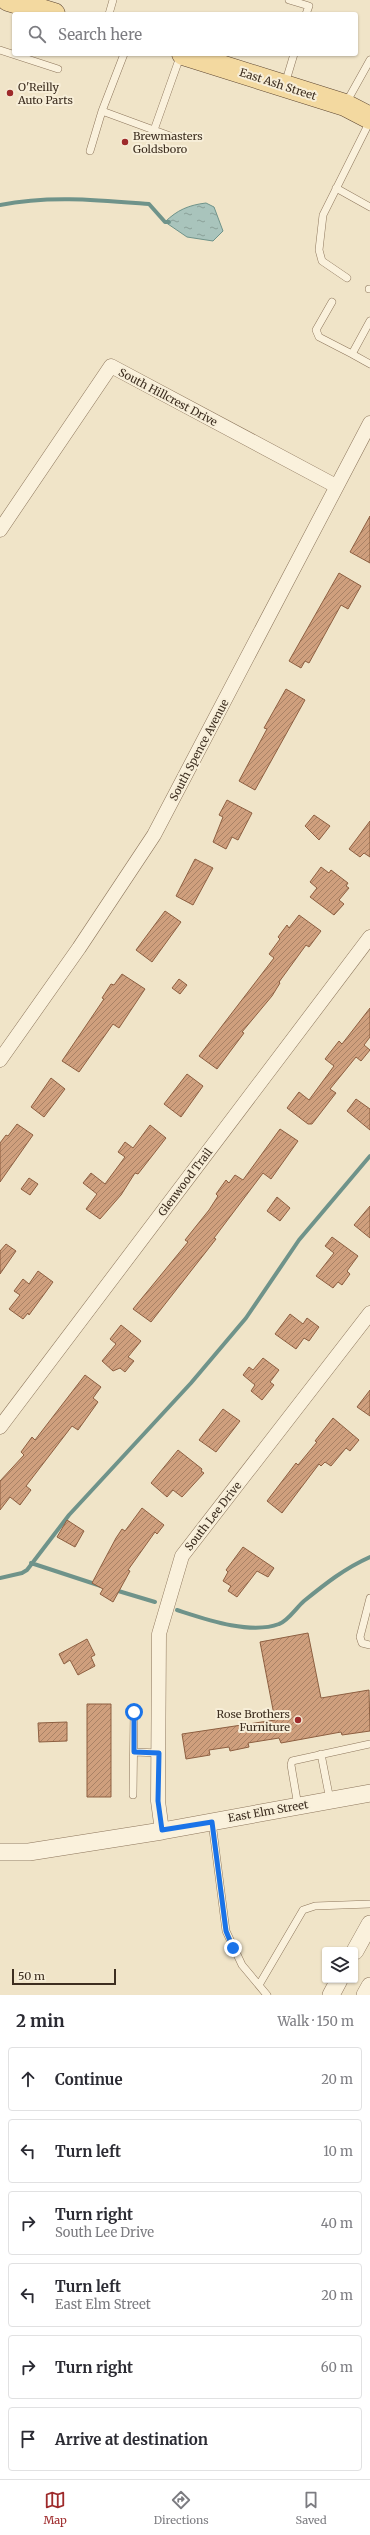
<!DOCTYPE html>
<html lang="en">
<head>
<meta charset="utf-8">
<style>
  :root { --surface:#fff; --page:#f2f2f3; --text:#2b2b33; --muted:#7c7c81; --line:#e1e1e2; --accent:#9e2a2b }
  body { margin:0; font-family:Merriweather,serif; background:var(--page); color:var(--text) }
  .controls { position:absolute; right:12px; bottom:12px; display:grid; overflow:hidden; border-radius:4px; box-shadow:0 1px 3px #0004 }
  .controls button { width:36px; height:36px; display:grid; place-items:center; padding:0; border:0; border-bottom:1px solid var(--line); background:var(--surface); color:var(--text); font:20px sans-serif }
  .scale { position:absolute; left:12px; bottom:10px; width:104px; box-sizing:border-box; padding-left:4px; border:2px solid #3d2e20; border-top:0; font-size:11px; line-height:14px; white-space:nowrap; color:#3d2e20; -webkit-text-stroke:3px #f7eed8; paint-order:stroke }
  .stop { position:absolute; width:12px; height:12px; margin:-9px; border:3px solid #1a73e8; border-radius:50%; background:#fff }
  .stop.end { background:#1a73e8; border-color:#fff; box-shadow:0 1px 4px #0008 }
  .list { margin:0; padding:0; list-style:none }
  h2 { display:flex; justify-content:space-between; align-items:center; height:52px; margin:0; padding:0 16px; font-size:17px }
  h2 small { font-size:13px; font-weight:400; color:var(--muted) }
  .list li { display:grid; grid-template-columns:26px 1fr auto; gap:12px; align-items:center; box-sizing:border-box; height:64px; margin:0 8px 8px; padding:0 8px; border:1px solid var(--line); border-radius:4px }
  .list b { display:block; font-size:15px; white-space:nowrap }
  .list p { margin:0; font-size:13px; white-space:nowrap; color:var(--muted) }
  .list em { font-size:13px; font-style:normal; color:var(--muted) }
  .icon { flex:none; width:22px; height:22px; fill:none; stroke:currentColor; stroke-width:2; stroke-linecap:round; stroke-linejoin:round }
  .map { position:relative; flex:none; width:370px; height:1995px; overflow:hidden }
  .search { position:absolute; background:var(--surface); box-shadow:0 1px 3px #0004; left:12px; right:12px; top:12px; height:44px; display:flex; align-items:center; gap:10px; box-sizing:border-box; padding:0 14px; border-radius:4px; color:var(--muted); font-size:15px }
  .sheet { height:484px; background:var(--surface) }
  nav { display:flex; justify-content:space-around; align-items:center; box-sizing:border-box; height:56px; border-top:1px solid var(--line); background:var(--surface); font-size:11px; color:var(--muted) }
  nav a { display:grid; justify-items:center; gap:2px }
  nav .on { color:var(--accent) }
  .map>svg:first-child { display:block }
  .water { fill:url(#water-ripples); stroke:#6f938a }
  .lines { fill:none; stroke-linecap:round; stroke-linejoin:round }
  .stream { stroke:#6f938a; stroke-width:4 }
  .building { fill:url(#building-hatch); stroke:#8d5f41 }
  .service-casing { stroke:#8d765c; stroke-width:8 }
  .minor-casing { stroke:#8d765c; stroke-width:15 }
  .tertiary-casing { stroke:#8d765c; stroke-width:18 }
  .primary-casing { stroke:#5b4430; stroke-width:23 }
  .service { stroke:#faf1dc; stroke-width:7 }
  .minor { stroke:#faf1dc; stroke-width:14 }
  .tertiary { stroke:#faf1dc; stroke-width:17 }
  .primary { stroke:#f3d9a0; stroke-width:22 }
  .route { stroke:#1a73e8; stroke-width:5 }
  .poi-dot { fill:#9e2a2b; stroke:#f7eed8; stroke-width:1.5 }
  .labels { text-anchor:middle; dominant-baseline:central; stroke-width:4; stroke-linejoin:round; paint-order:stroke }
  .street-label { font-size:11px; fill:#3d2e20; stroke:#f7eed8 }
  .poi-label { font-size:11px; fill:#3d2e20; stroke:#f7eed8; text-anchor:start }
</style>
</head>
<body>
<div class="map">
<svg width="370" height="1995" viewBox="0 0 370 1995">
  <defs>
    <pattern id="water-ripples" width="26" height="14" patternUnits="userSpaceOnUse"><rect width="26" height="14" fill="#a9c4bc"/><path d="M2 4q2-2 4 0t4 0M15 11q2-2 4 0t4 0" fill="none" stroke="#8ba098"/></pattern>
    <pattern id="building-hatch" width="6" height="6" patternUnits="userSpaceOnUse"><rect width="6" height="6" fill="#cf9f7d"/><path d="M-1 1l2-2M0 6l6-6M5 7l2-2" fill="none" stroke="#a98266"/></pattern>
  </defs>
  <rect width="100%" height="100%" fill="#f0e4c8"/>
  <!-- water -->
  <path class="water" d="M 206,203 L 214,207 L 223,231 L 213,241 L 187,237 L 165,222 C 177,210 189,205 206,203 Z"/>
  <g class="lines">
    <!-- stream -->
    <path class="stream" d="M 0,205 C 49,195 99,200 149,204 L 165,222 L 169,222
      M 31,1563 L 101,1586
      M 0,1578 L 22,1573 L 27,1570 L 69,1515 L 191,1383 L 246,1318 L 299,1240 L 370,1156
      M 115,1590 L 155,1602
      M 177,1610 C 205,1619 250,1635 279,1624 C 288,1621 296,1608 304,1601 C 325,1584 345,1568 370,1557"/>
  </g>
  <!-- building -->
  <path class="building" d="M 370,516 L 370,563 L 350,552 Z
    M 339,573 L 361,586 L 348,609 L 341,605 L 309,663 L 305,661 L 301,668 L 289,661 Z
    M 286,689 L 305,700 L 255,790 L 239,781 L 267,729 L 264,728 Z
    M 227,800 L 252,813 L 238,840 L 232,837 L 226,849 L 213,842 L 223,817 L 219,815 Z
    M 314,815 L 330,826 L 319,840 L 305,826 Z
    M 370,821 L 370,857 L 364,853 L 360,857 L 349,849 Z
    M 195,859 L 213,868 L 193,905 L 176,896 Z
    M 321,867 L 329,873 L 331,870 L 348,883 L 346,886 L 349,888 L 339,900 L 344,904 L 334,915 L 310,897 L 317,888 L 310,882 Z
    M 165,911 L 181,922 L 152,962 L 136,950 Z
    M 299,915 L 321,931 L 309,947 L 306,945 L 279,982 L 280,983 L 272,996 L 242,1032 L 244,1033 L 217,1069 L 199,1056 L 274,958 L 269,954 L 280,939 L 278,937 L 287,925 L 289,928 Z
    M 122,974 L 145,989 L 119,1028 L 113,1024 L 79,1072 L 62,1061 L 104,999 L 102,998 L 111,984 L 114,985 Z
    M 179,979 L 187,985 L 180,994 L 172,988 Z
    M 370,1008 L 370,1037 L 364,1045 L 370,1050 L 361,1061 L 356,1057 L 330,1089 L 336,1093 L 312,1124 L 308,1124 L 287,1108 L 299,1092 L 309,1100 L 334,1066 L 325,1059 L 339,1041 L 342,1044 Z
    M 187,1074 L 203,1086 L 181,1117 L 164,1104 Z
    M 51,1078 L 65,1089 L 44,1117 L 31,1107 Z
    M 356,1099 L 370,1109 L 370,1130 L 347,1111 Z
    M 17,1124 L 33,1135 L 0,1182 L 0,1143 L 6,1135 L 8,1136 Z
    M 150,1125 L 166,1138 L 138,1174 L 135,1173 L 121,1195 L 100,1219 L 86,1209 L 97,1194 L 83,1183 L 91,1173 L 105,1184 L 125,1157 L 118,1152 L 125,1142 L 133,1148 Z
    M 280,1129 L 298,1141 L 271,1179 L 263,1173 L 214,1238 L 216,1239 L 151,1322 L 133,1309 L 188,1242 L 185,1240 L 209,1210 L 218,1196 L 216,1194 L 226,1180 L 229,1183 L 235,1175 L 243,1180 Z
    M 29,1178 L 38,1184 L 30,1195 L 21,1189 Z
    M 277,1197 L 290,1208 L 280,1221 L 267,1211 Z
    M 370,1206 L 370,1238 L 354,1225 Z
    M 332,1237 L 358,1256 L 347,1271 L 350,1274 L 342,1285 L 338,1282 L 333,1288 L 316,1276 L 334,1253 L 325,1246 Z
    M 6,1244 L 16,1251 L 0,1274 L 0,1251 Z
    M 38,1271 L 53,1282 L 29,1315 L 28,1313 L 23,1319 L 9,1309 L 20,1295 L 14,1291 L 23,1279 L 29,1284 Z
    M 290,1314 L 303,1324 L 307,1318 L 319,1327 L 309,1341 L 304,1338 L 296,1349 L 275,1334 Z
    M 121,1325 L 141,1341 L 128,1357 L 134,1361 L 125,1372 L 120,1368 L 113,1371 L 102,1361 L 116,1344 L 110,1339 Z
    M 263,1358 L 279,1370 L 270,1382 L 274,1385 L 262,1400 L 251,1391 L 255,1385 L 243,1375 L 249,1367 L 253,1370 Z
    M 85,1375 L 101,1387 L 93,1398 L 98,1402 L 78,1430 L 72,1426 L 26,1486 L 31,1490 L 20,1505 L 10,1497 L 0,1510 L 0,1481 L 24,1455 L 21,1452 L 32,1437 L 35,1440 Z
    M 370,1390 L 370,1416 L 357,1407 Z
    M 223,1409 L 240,1421 L 216,1452 L 199,1440 Z
    M 333,1418 L 359,1440 L 350,1451 L 346,1448 L 331,1466 L 325,1462 L 321,1466 L 319,1464 L 282,1513 L 267,1501 L 296,1463 L 298,1465 L 317,1442 L 315,1441 Z
    M 178,1450 L 202,1469 L 201,1471 L 204,1473 L 182,1497 L 173,1490 L 167,1497 L 151,1483 Z
    M 142,1508 L 164,1525 L 157,1534 L 155,1532 L 128,1570 L 130,1571 L 113,1602 L 100,1594 L 103,1589 L 92,1583 L 116,1538 L 122,1529 L 125,1531 Z
    M 67,1520 L 84,1531 L 75,1547 L 57,1537 Z
    M 243,1547 L 274,1568 L 268,1577 L 257,1571 L 237,1597 L 228,1591 L 231,1586 L 223,1581 L 228,1572 L 226,1570 Z
    M 308,1633 L 321,1698 L 369,1690 L 370,1731 L 342,1735 L 341,1732 L 281,1743 L 279,1738 L 248,1743 L 249,1747 L 230,1751 L 229,1747 L 209,1750 L 210,1755 L 186,1759 L 182,1734 L 275,1720 L 260,1642 Z
    M 87,1639 L 95,1655 L 91,1657 L 95,1666 L 78,1675 L 70,1660 L 64,1664 L 59,1654 Z
    M 87,1704 L 111,1704 L 111,1797 L 87,1797 Z
    M 67,1722 L 67,1741 L 39,1742 L 38,1723 Z"/>
  <g class="lines">
    <!-- service casing -->
    <g class="service-casing">
      <path id="service" d="M 289,0 L 309,6 L 306,14
        M 109,14 L 113,0
        M 0,50 L 58,69
        M 124,54 L 102,111 L 170,136
        M 285,84 L 294,54
        M 346,103 L 370,60
        M 154,130 L 181,54
        M 90,151 L 102,111
        M 336,188 L 370,207
        M 347,278 L 322,261 L 319,250 L 323,215 L 370,121
        M 369,289 L 370,289
        M 332,302 L 316,330 L 319,337 L 352,354
        M 370,321 L 352,354 L 370,364
        M 370,1598 L 360,1637 L 362,1643 L 370,1645
        M 134,1752 L 159,1753
        M 321,1754 L 330,1800
        M 133,1795 L 134,1712
        M 298,1806 L 291,1765 L 292,1761 L 370,1744
        M 212,1822 L 226,1931 L 242,1965 L 267,1995
        M 259,1985 L 303,1910 L 315,1906 L 370,1904"/>
    </g>
    <!-- minor casing -->
    <g class="minor-casing">
      <path id="minor" d="M 0,530 L 111,366 L 336,486
        M 0,1060 L 79,948 L 154,835 L 370,423
        M 0,1427 L 370,937
        M 162,1831 L 158,1801 L 159,1634 L 182,1556 L 370,1313"/>
    </g>
    <!-- tertiary casing -->
    <g class="tertiary-casing">
      <path id="tertiary" d="M 0,1852 L 29,1852 L 162,1831 L 370,1793
        M 355,1951 L 370,1924
        M 331,1995 L 339,1980
        M 365,1995 L 370,1986"/>
    </g>
    <!-- primary casing -->
    <g class="primary-casing">
      <path id="primary" d="M 8,0 L 54,14
        M 183,54 L 345,105 L 370,118"/>
    </g>
    <!-- service -->
    <use href="#service" class="service"/>
    <!-- minor -->
    <use href="#minor" class="minor"/>
    <!-- tertiary -->
    <use href="#tertiary" class="tertiary"/>
    <!-- primary -->
    <use href="#primary" class="primary"/>
  </g>
  <g class="lines">
    <!-- route -->
    <path class="route" d="M 134,1712 L 134,1752 L 159,1753 L 158,1801 L 162,1830 L 212,1822 L 226,1931 L 233,1948"/>
  </g>
  <!-- markers -->
  <g class="poi-dot">
    <circle cx="10" cy="93" r="4"/>
    <circle cx="125" cy="142" r="4"/>
    <circle cx="298" cy="1720" r="4"/>
  </g>
  <g class="labels">
    <!-- street labels -->
    <g class="street-label">
      <text transform="translate(278 84) rotate(18)">East Ash Street</text>
      <text transform="translate(168 397) rotate(28)">South Hillcrest Drive</text>
      <text transform="translate(199 750) rotate(-62)">South Spence Avenue</text>
      <text transform="translate(185 1182) rotate(-53)">Glenwood Trail</text>
      <text transform="translate(213 1516) rotate(-52)">South Lee Drive</text>
      <text transform="translate(268 1811) rotate(-10)">East Elm Street</text>
    </g>
    <!-- poi labels -->
    <g class="poi-label">
      <text x="18" y="87">O'Reilly<tspan x="18" dy="13">Auto Parts</tspan></text>
      <text x="133" y="136">Brewmasters<tspan x="133" dy="13">Goldsboro</tspan></text>
      <text x="290" y="1714" text-anchor="end">Rose Brothers<tspan x="290" dy="13">Furniture</tspan></text>
    </g>
  </g>
</svg>
<div class="controls">
<button><svg class="icon" aria-label="layers" viewBox="0 0 24 24"><path d="M12 4l9 5-9 5-9-5zM3 14l9 5 9-5"/></svg></button>
</div>
<div class="scale">50 m</div>
<div class="stop" style="left:134px;top:1712px"></div>
<div class="stop end" style="left:233px;top:1948px"></div>
<div class="search"><svg class="icon" aria-label="search" viewBox="0 0 24 24"><circle cx="10" cy="10" r="6"/><path d="M15 15l6 6"/></svg>Search here</div>
</div>
<section class="sheet">
<h2>2 min<small>Walk · 150 m</small></h2>
<ul class="list">
<li><svg class="icon" aria-label="ahead" viewBox="0 0 24 24"><path d="M12 20V5M6 11l6-6 6 6"/></svg><div><b>Continue</b></div><em>20 m</em></li>
<li><svg class="icon" aria-label="left" viewBox="0 0 24 24"><path d="M17 20v-9H6M10 6l-5 5 5 5"/></svg><div><b>Turn left</b></div><em>10 m</em></li>
<li><svg class="icon" aria-label="right" viewBox="0 0 24 24"><path d="M7 20v-9h11M14 6l5 5-5 5"/></svg><div><b>Turn right</b><p>South Lee Drive</p></div><em>40 m</em></li>
<li><svg class="icon" aria-label="left" viewBox="0 0 24 24"><path d="M17 20v-9H6M10 6l-5 5 5 5"/></svg><div><b>Turn left</b><p>East Elm Street</p></div><em>20 m</em></li>
<li><svg class="icon" aria-label="right" viewBox="0 0 24 24"><path d="M7 20v-9h11M14 6l5 5-5 5"/></svg><div><b>Turn right</b></div><em>60 m</em></li>
<li><svg class="icon" aria-label="arrive" viewBox="0 0 24 24"><path d="M6 21V4h12l-3 4 3 4H6"/></svg><div><b>Arrive at destination</b></div></li>
</ul>
</section>
<nav>
<a class="on"><svg class="icon" aria-label="map" viewBox="0 0 24 24"><path d="M3 6l6-2 6 2 6-2v14l-6 2-6-2-6 2zM9 4v14M15 6v14"/></svg>Map</a>
<a><svg class="icon" aria-label="directions" viewBox="0 0 24 24"><path d="M12 3l9 9-9 9-9-9zM9 14v-3h6M13 9l2 2-2 2"/></svg>Directions</a>
<a><svg class="icon" aria-label="saved" viewBox="0 0 24 24"><path d="M7 4h10v16l-5-4-5 4z"/></svg>Saved</a>
</nav>
</body>
</html>
